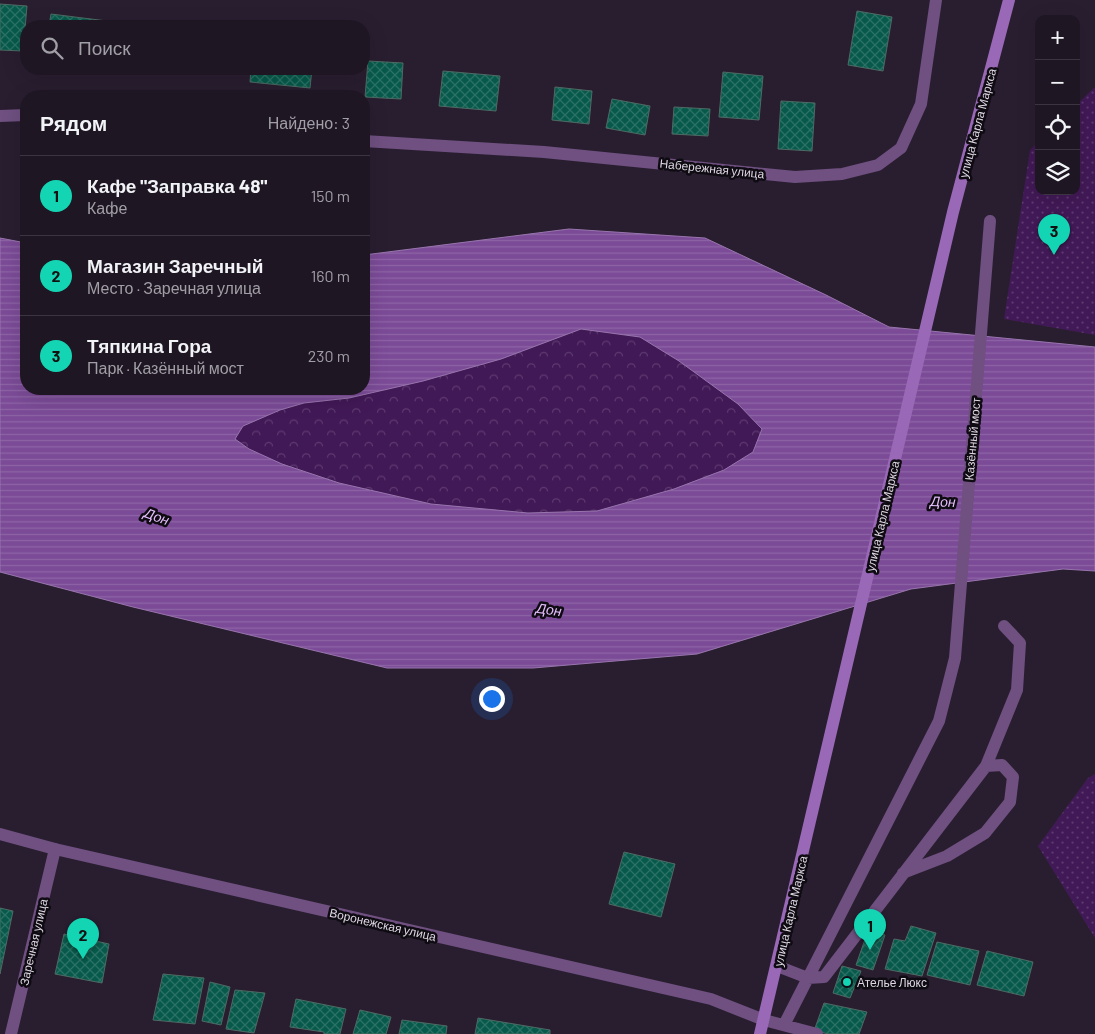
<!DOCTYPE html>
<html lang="ru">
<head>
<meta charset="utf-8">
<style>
  :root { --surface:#1f1624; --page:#2c2331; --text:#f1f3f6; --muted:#a19fa6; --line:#3c3541; --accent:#14d5b3 }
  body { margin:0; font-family:Barlow,sans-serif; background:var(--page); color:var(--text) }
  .controls { position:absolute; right:15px; top:15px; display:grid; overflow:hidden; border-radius:10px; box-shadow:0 5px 20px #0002 }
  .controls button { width:45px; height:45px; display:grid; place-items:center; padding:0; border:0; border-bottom:1px solid var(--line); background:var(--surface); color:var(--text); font:25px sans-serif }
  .you { position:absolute; left:491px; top:698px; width:18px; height:18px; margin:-12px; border:4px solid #fff; border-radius:50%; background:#1a73e8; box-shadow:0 0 0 8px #1a73e833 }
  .badge { display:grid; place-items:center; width:32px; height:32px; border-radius:50%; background:var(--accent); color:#111; font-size:16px; font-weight:700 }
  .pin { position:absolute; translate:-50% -41px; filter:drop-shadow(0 1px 2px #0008) }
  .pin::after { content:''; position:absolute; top:26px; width:18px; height:15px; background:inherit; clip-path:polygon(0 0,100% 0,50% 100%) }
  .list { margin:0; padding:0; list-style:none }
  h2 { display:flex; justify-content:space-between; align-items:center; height:65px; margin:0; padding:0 20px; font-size:21px }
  h2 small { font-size:16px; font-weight:400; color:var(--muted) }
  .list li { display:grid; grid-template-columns:32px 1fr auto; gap:15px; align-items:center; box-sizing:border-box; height:80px; padding:0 20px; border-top:1px solid var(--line) }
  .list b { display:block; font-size:19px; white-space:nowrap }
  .list p { margin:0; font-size:16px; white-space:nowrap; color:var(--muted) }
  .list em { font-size:16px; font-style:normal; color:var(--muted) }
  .icon { flex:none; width:28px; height:28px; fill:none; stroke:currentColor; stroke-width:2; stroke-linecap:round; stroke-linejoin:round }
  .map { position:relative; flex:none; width:1095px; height:1034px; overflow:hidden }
  .search { position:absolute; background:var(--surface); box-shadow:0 5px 20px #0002; left:20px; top:20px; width:350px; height:55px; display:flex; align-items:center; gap:12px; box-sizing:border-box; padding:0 18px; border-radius:20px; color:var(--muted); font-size:19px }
  .panel { position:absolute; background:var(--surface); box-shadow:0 5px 20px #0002; left:20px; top:90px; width:350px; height:305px; border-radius:20px }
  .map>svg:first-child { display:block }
  .grass { fill:url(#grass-dots) }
  .forest { fill:url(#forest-crowns) }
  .water { fill:url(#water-rules); stroke:#9975ae; fill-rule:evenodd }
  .building { fill:url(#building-cross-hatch); stroke:#4e6a63 }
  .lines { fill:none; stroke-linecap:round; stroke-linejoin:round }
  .minor { stroke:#6f5081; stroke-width:12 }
  .tertiary { stroke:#6f5081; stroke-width:12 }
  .secondary { stroke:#9968b7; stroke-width:12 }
  .poi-dot { fill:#14d5b3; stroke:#0f0b12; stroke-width:2 }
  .labels { text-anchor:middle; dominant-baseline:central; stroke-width:5; stroke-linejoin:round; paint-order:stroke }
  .street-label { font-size:12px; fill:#ded7e3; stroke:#0f0b12 }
  .poi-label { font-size:12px; fill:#ded7e3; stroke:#0f0b12; text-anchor:start }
  .water-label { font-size:14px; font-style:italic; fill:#e4befc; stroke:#0f0b12 }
</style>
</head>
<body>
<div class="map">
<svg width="1095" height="1034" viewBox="0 0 1095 1034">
  <defs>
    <pattern id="grass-dots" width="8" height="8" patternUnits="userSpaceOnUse" patternTransform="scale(1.25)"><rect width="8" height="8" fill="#421957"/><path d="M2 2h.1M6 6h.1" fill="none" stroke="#5d3a6f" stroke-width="1.8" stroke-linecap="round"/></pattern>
    <pattern id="forest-crowns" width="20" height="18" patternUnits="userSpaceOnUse" patternTransform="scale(1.25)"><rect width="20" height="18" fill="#421957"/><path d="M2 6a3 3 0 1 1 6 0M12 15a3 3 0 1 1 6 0" fill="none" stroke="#5d3a6f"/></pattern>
    <pattern id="water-rules" width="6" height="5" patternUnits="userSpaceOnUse" patternTransform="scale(1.25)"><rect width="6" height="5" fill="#7b4b97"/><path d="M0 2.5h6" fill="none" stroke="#8d64a5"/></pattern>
    <pattern id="building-cross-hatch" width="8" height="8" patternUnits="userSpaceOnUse" patternTransform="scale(1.25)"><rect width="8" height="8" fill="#075a4b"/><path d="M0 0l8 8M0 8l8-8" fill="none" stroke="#2b7165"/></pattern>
  </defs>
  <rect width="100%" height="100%" fill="#291e30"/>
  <!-- grass -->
  <path class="grass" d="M 1095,87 L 1095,335 L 1004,319 L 1030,150 L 1039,141 L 1039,191 L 1076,191 L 1076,105 Z
    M 1095,774 L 1095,938 L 1038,846 L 1088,778 Z"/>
  <!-- forest -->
  <path class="forest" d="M 581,329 L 640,337 L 679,361 L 738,404 L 762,429 L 753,452 L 724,470 L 674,489 L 597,511 L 528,513 L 431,504 L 339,483 L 282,464 L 249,449 L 235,439 L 243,426 L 280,410 L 304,403 L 349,398 L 423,381 L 501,359 Z"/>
  <!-- water -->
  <path class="water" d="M 569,229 L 705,238 L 826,295 L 889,327 L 1095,347 L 1095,571 L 1063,569 L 911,589 L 697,654 L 533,668 L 387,668 L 133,607 L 0,572 L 0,238 L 26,243 L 26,389 L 364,389 L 364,255 ZM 581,329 L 640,337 L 679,361 L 738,404 L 762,429 L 753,452 L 724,470 L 674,489 L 597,511 L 528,513 L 431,504 L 339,483 L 282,464 L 249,449 L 235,439 L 243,426 L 280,410 L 304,403 L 349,398 L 423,381 L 501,359 Z"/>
  <!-- building -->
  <path class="building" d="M 0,4 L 27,6 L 23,51 L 0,50 Z
    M 857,11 L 892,17 L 883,71 L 848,65 Z
    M 51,14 L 147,26 L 49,26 Z
    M 368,61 L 403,63 L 401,99 L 365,97 Z
    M 251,69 L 312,69 L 310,88 L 250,82 Z
    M 443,71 L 500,76 L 496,111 L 439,106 Z
    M 723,72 L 763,76 L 759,120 L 719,117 Z
    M 555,87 L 592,91 L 589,124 L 552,120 Z
    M 612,99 L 650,106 L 645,135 L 606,128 Z
    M 781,101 L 815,103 L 812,151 L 778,149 Z
    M 674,107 L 710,109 L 708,136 L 672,134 Z
    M 624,852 L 675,864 L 661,917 L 609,904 Z
    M 0,908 L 13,911 L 0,974 Z
    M 911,926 L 936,933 L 922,976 L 885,969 L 894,939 L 905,941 Z
    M 868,931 L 885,935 L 873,970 L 856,965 Z
    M 64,934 L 109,944 L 102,983 L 55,974 Z
    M 937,942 L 979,951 L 970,985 L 927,975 Z
    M 987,951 L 1033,962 L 1024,996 L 977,985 Z
    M 842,966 L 861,971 L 850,998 L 833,993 Z
    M 163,974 L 204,978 L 195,1024 L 153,1020 Z
    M 210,982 L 230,987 L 221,1025 L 202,1021 Z
    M 235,990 L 265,993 L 254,1033 L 226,1029 Z
    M 296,999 L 346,1009 L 340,1034 L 324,1034 L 324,1032 L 290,1027 Z
    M 824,1003 L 867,1012 L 859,1034 L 829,1034 L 814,1031 Z
    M 360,1010 L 391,1017 L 386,1034 L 353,1034 Z
    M 478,1018 L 550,1030 L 550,1034 L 475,1034 Z
    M 402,1020 L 447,1026 L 446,1034 L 399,1034 Z"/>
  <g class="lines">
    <!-- minor -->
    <path class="minor" d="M 0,116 L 26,115
      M 364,141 L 544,152 L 795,177 L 842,174 L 878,165 L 901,148 L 921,104 L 936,0
      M 903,873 L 947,856 L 985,833 L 1010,802 L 1013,777 L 1002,765 L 986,766
      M 777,966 L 808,978 L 824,977 L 986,766 L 1017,690 L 1020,643 L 1004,626
      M 764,1020 L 817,1034
      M 784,1025 L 939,721 L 955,658 L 990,221
      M 11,1034 L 55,849"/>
    <!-- tertiary -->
    <path class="tertiary" d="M 0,834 L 55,849 L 711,999 L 764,1020"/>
    <!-- secondary -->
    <path class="secondary" d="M 760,1034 L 953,212 L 1009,0"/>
  </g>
  <!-- markers -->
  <circle class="poi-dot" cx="847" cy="982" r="5"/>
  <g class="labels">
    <!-- street labels -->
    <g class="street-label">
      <text transform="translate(977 123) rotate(-75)">улица Карла Маркса</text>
      <text transform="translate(712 168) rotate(6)">Набережная улица</text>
      <text transform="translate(972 439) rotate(-85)">Казённый мост</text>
      <text transform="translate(882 516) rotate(-77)">улица Карла Маркса</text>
      <text transform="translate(790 911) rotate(-77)">улица Карла Маркса</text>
      <text transform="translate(383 924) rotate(13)">Воронежская улица</text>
      <text transform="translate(33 942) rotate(-77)">Заречная улица</text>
    </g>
    <!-- poi labels -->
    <g class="poi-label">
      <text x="857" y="982">Ателье Люкс</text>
    </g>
    <!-- water labels -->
    <g class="water-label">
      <text transform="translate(943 501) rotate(2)">Дон</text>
      <text transform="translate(157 516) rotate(20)">Дон</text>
      <text transform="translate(549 609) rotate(8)">Дон</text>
    </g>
  </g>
</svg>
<div class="controls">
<button>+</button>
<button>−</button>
<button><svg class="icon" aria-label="locate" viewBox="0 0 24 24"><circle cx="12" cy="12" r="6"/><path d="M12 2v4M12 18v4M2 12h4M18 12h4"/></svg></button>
<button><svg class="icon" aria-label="layers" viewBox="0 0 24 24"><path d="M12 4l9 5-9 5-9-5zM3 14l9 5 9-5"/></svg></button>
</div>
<div class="you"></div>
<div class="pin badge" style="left:870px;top:950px">1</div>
<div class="pin badge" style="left:83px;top:959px">2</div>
<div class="pin badge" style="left:1054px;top:255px">3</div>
<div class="search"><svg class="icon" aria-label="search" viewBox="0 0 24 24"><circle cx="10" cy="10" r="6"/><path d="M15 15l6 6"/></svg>Поиск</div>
<section class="panel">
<h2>Рядом<small>Найдено: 3</small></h2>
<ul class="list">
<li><span class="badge">1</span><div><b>Кафе &quot;Заправка 48&quot;</b><p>Кафе</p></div><em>150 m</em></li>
<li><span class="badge">2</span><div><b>Магазин Заречный</b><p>Место · Заречная улица</p></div><em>160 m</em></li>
<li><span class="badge">3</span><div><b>Тяпкина Гора</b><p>Парк · Казённый мост</p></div><em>230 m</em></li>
</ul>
</section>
</div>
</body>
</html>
